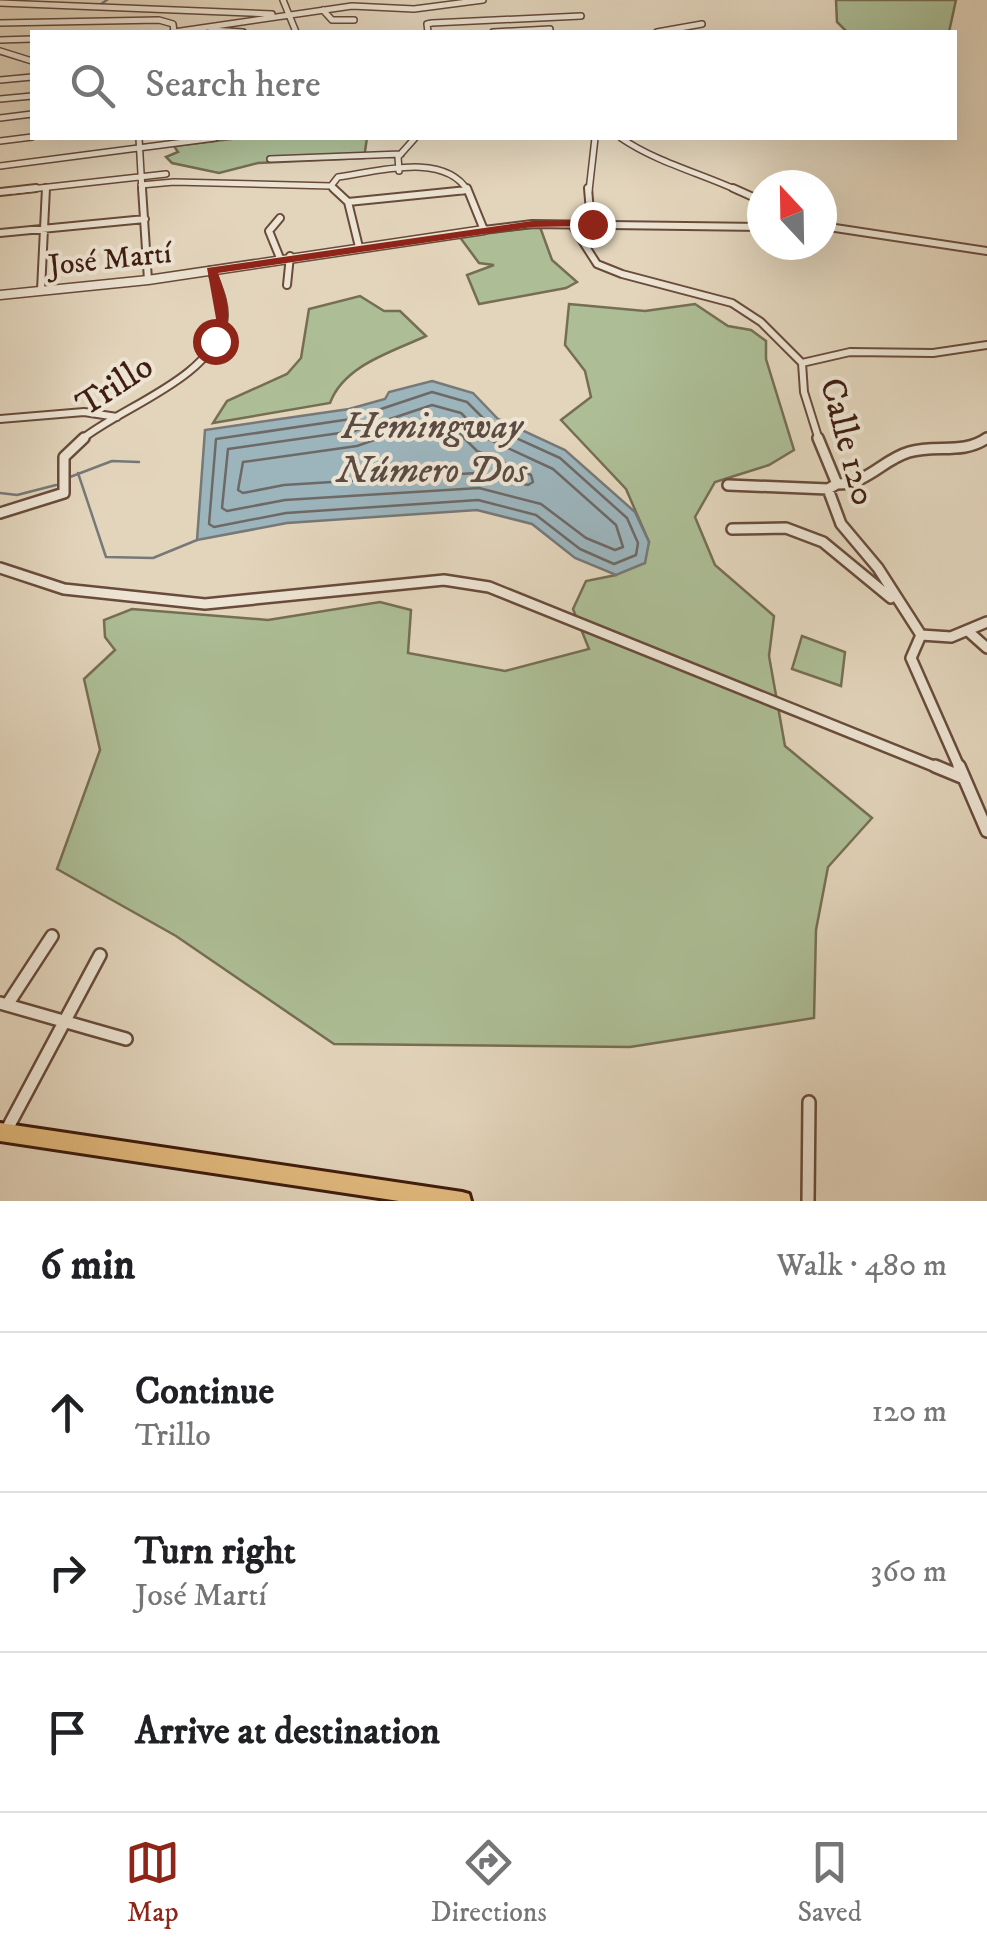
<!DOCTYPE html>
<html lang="en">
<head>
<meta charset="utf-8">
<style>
  :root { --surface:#fff; --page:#f2f2f2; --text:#202124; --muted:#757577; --line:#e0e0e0; --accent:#8f2418 }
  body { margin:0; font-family:"IM FELL DW Pica",serif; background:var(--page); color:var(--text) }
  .compass { position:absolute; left:747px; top:170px; width:90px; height:90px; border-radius:50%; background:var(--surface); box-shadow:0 10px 40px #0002; rotate:338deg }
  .stop { position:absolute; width:30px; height:30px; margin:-22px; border:8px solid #8f2418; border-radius:50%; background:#fff }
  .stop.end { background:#8f2418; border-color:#fff; box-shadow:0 2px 10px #0008 }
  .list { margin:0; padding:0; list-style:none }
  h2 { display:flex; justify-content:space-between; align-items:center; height:130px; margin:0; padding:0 40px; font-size:42px }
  h2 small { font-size:32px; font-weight:400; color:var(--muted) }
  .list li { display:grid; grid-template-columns:65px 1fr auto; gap:30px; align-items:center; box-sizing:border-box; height:160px; padding:0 40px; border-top:2px solid var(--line) }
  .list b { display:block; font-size:38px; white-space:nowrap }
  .list p { margin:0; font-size:32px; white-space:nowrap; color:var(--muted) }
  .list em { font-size:32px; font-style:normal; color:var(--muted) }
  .icon { flex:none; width:55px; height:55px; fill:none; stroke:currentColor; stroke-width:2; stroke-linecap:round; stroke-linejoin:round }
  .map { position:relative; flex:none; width:987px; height:1201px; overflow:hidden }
  .search { position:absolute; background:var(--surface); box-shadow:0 10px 40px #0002; left:30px; right:30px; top:30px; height:110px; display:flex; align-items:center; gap:25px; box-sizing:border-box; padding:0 35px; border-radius:0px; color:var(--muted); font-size:38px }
  .sheet { height:610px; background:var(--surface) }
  nav { display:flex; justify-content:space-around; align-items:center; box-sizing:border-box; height:140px; border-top:2px solid var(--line); background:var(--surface); font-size:28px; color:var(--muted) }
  nav a { display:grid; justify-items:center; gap:5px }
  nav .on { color:var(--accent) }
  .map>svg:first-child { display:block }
  .green { fill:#adbe96; stroke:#766e53; stroke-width:2.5 }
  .water { fill:#9cb5bd; stroke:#777878; stroke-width:2.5 }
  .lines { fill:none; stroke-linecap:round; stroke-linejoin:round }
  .shore { stroke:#6e6966; stroke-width:2.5 }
  .stream { stroke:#777878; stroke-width:2.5 }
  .minor-far3-casing { stroke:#684b3b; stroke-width:8 }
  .minor-far2-casing { stroke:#684b3b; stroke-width:10 }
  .minor-far1-casing { stroke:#684b3b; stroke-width:14 }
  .minor-casing { stroke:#684b3b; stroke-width:16 }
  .tertiary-casing { stroke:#684b3b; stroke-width:11 }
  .primary-casing { stroke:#3f1d10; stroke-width:6 }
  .minor-far3 { stroke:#ede4d3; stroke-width:5 }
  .minor-far2 { stroke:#ede4d3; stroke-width:6 }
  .minor-far1 { stroke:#ede4d3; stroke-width:9 }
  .minor { stroke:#ede4d3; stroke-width:11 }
  .tertiary { stroke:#ede4d3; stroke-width:8 }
  .primary { fill:#e2ba7e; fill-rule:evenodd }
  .route { fill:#8f2418 }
  .labels { text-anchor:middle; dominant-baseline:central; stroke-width:8; stroke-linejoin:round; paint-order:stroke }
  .far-street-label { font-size:30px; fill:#3f1d10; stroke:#ede4d3 }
  .street-label { font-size:35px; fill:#3f1d10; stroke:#ede4d3 }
  .water-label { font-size:38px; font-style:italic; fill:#5b4b44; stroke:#ede4d3 }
</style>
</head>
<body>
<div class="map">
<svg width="987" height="1201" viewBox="0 0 987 1201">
  <rect width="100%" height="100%" fill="#e3d5bc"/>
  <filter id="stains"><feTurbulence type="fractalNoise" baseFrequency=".002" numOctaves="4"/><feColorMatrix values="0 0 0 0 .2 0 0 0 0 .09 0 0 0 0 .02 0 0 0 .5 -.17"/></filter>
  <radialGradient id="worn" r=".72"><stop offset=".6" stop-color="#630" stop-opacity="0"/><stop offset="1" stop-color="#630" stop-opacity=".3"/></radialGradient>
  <!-- green -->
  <path class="green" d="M 836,0 L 956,0 L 949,32 L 847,32 L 837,22 Z
    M 239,138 L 367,138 L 364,158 L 258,163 L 219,173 L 172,163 L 166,157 L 178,152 L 174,146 Z
    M 540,227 L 552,260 L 577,282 L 566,288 L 479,304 L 467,275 L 494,265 L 479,263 L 459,236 Z
    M 360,296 L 384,311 L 400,311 L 426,336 C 392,352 344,365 330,403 L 213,423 L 227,401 L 287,374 L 301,358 L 309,309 Z
    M 569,304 L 645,311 L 695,304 L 728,326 L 751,330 L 766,341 L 766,359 L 794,450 L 769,465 L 715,482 L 695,517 L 715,565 L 774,616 L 769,656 L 785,746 L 872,818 L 828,867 L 816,930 L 814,1018 L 630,1047 L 334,1044 L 176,936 L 57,869 L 100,750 L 84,679 L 115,650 L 105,637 L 104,620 L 132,609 L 268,620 L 380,602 L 411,610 L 408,653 L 505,671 L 589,649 L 573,609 L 586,581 L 616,575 L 649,542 L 626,489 L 561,420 L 591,397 L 585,371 L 565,345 Z
    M 802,636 L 845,652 L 841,686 L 792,669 Z"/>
  <!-- water -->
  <path class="water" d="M 432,381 L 473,393 L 498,419 L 565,450 L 635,512 L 649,542 L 645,563 L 616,575 L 575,558 L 532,524 L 477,510 L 287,523 L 197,540 L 205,430 L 349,409 L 385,399 L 389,392 Z"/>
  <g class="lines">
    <!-- shore -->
    <path class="shore" d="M 432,392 L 467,402 L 492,427 L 560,458 L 627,518 L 638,543 L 636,555 L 614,564 L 580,549 L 536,515 L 478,500 L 286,513 L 214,527 L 209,524 L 216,439 L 351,419 Z
      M 432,405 L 461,413 L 486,438 L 553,469 L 616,525 L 623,547 L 615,550 L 586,538 L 541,504 L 479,488 L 285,500 L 227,511 L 222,508 L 228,449 L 354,431 Z
      M 431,420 L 452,426 L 477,451 L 531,475 L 533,482 L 528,485 L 476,473 L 284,485 L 243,493 L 238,490 L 243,462 L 357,446 Z"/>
    <!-- stream -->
    <path class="stream" d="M 101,4 L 107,0
      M 78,473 L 106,557 L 153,558 L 197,540
      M 70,477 L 112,461 L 139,462
      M 0,493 L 17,495 L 56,485"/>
    <!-- minor-far3 casing -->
    <g class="minor-far3-casing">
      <path id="minor-far3" d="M 283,0 L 296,32
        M 0,3 L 272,14
        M 323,10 L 332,20 L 354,20
        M 0,23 L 159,20 L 173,24 L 174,32
        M 211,30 L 243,32
        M 174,32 L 352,6 L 414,9 L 483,0
        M 428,32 L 427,24 L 432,23 L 581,16
        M 493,32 L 550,29
        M 657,32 L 702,24
        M 0,40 L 32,39
        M 0,51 L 32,61
        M 0,80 L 32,77
        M 0,99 L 32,96
        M 0,118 L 32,114
        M 139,138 L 142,191
        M 621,138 C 656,162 700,173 739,191
        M 0,141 L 32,137
        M 270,159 L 401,154
        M 0,166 L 215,138
        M 399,171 L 398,157 L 415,138
        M 141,185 L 174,182 L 331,186 L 336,191
        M 331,186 L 338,177 C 376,172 444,151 468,191
        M 13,191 L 166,174
        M 461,191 L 467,190
        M 589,191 L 595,138"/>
    </g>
    <!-- minor-far2 casing -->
    <g class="minor-far2-casing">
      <path id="minor-far2" d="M 142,188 L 148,280
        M 333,188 L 348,202 L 359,247
        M 467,188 L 484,230 L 532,224 L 762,227
        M 588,188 L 591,224
        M 733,188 L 762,201
        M 0,192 L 36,188
        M 348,202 L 467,190
        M 280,218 L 269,231 L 280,258
        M 572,225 L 597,264 L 622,274 L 732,303 L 761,322 L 802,363
        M 822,226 L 987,251
        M 0,233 L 145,219
        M 287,285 L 290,256
        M 41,290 L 46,188
        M 802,363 L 804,392 L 819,440
        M 802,363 L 850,352 L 933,353 L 987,345
        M 0,419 L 84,412 L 117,417
        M 81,440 C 121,407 211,379 223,323 C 227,305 217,286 211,270"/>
    </g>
    <!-- minor-far1 casing -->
    <g class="minor-far1-casing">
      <path id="minor-far1" d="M 818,438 L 837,484 L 828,489 L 841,524 L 878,568 L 921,635
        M 837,484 C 868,484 882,460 909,452 C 936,444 963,455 987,438
        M 728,485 L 828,489
        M 0,513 L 64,493 L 64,457 L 84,438
        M 732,529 L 786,528 L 823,542 L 891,598
        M 0,568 L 64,589 L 205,604 L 444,580 L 489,587 L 941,769
        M 969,632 L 987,648
        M 921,635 L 911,658 L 960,769
        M 921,635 L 951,637 L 987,622"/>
    </g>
    <!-- minor casing -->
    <g class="minor-casing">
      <path id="minor" d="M 935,766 L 964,778
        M 959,766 L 987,831
        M 0,1003 L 126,1039
        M 7,1005 L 52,936
        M 5,1133 L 100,955
        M 808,1201 L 809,1102"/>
    </g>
    <!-- tertiary casing -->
    <g class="tertiary-casing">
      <path id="tertiary" d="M 0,295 L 148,280 L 484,230"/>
    </g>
    <!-- primary casing -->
    <g class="primary-casing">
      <path id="primary" d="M 0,1123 L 462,1192 L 469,1194 L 471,1201 L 399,1201 L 0,1141 Z"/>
    </g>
    <!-- minor-far3 -->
    <use href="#minor-far3" class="minor-far3"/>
    <!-- minor-far2 -->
    <use href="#minor-far2" class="minor-far2"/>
    <!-- minor-far1 -->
    <use href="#minor-far1" class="minor-far1"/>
    <!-- minor -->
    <use href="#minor" class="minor"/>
    <!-- tertiary -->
    <use href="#tertiary" class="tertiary"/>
    <!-- primary -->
    <use href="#primary" class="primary"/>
  </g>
  <!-- route -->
  <path class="route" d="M 592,220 L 595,226 L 532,227 L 218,273 C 227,299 234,318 220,344 L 209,341 L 217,324 L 207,268 L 532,221 Z"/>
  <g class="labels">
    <!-- far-street labels -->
    <g class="far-street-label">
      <text transform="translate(110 260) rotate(-6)">José Martí</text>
    </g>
    <!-- street labels -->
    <g class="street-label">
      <text transform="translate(115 386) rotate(-33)">Trillo</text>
      <text transform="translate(847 442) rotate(75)">Calle 120</text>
    </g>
    <!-- water labels -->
    <g class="water-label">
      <text x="432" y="427">Hemingway<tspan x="432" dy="44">Número Dos</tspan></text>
    </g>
  </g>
  <rect width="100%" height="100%" filter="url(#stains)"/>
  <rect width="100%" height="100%" fill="url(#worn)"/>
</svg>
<svg class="compass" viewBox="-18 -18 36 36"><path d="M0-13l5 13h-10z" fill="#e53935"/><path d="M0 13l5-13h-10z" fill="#757577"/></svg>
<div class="stop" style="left:215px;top:341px"></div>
<div class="stop end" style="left:592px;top:224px"></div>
<div class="search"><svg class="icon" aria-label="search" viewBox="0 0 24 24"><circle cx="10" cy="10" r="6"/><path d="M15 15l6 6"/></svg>Search here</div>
</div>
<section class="sheet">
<h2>6 min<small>Walk · 480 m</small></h2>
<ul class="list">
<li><svg class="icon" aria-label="ahead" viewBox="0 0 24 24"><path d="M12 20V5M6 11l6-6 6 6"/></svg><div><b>Continue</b><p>Trillo</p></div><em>120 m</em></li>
<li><svg class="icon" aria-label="right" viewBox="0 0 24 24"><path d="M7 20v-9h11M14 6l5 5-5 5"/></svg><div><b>Turn right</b><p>José Martí</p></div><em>360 m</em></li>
<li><svg class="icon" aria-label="arrive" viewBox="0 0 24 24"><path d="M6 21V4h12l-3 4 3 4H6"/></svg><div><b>Arrive at destination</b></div></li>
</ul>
</section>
<nav>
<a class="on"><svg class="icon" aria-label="map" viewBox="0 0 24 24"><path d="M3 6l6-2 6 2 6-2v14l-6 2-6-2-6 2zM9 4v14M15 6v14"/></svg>Map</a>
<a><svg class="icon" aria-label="directions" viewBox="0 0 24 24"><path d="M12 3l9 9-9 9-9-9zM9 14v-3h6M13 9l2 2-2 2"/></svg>Directions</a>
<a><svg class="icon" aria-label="saved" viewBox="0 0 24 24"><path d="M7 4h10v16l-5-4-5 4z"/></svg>Saved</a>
</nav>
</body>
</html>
